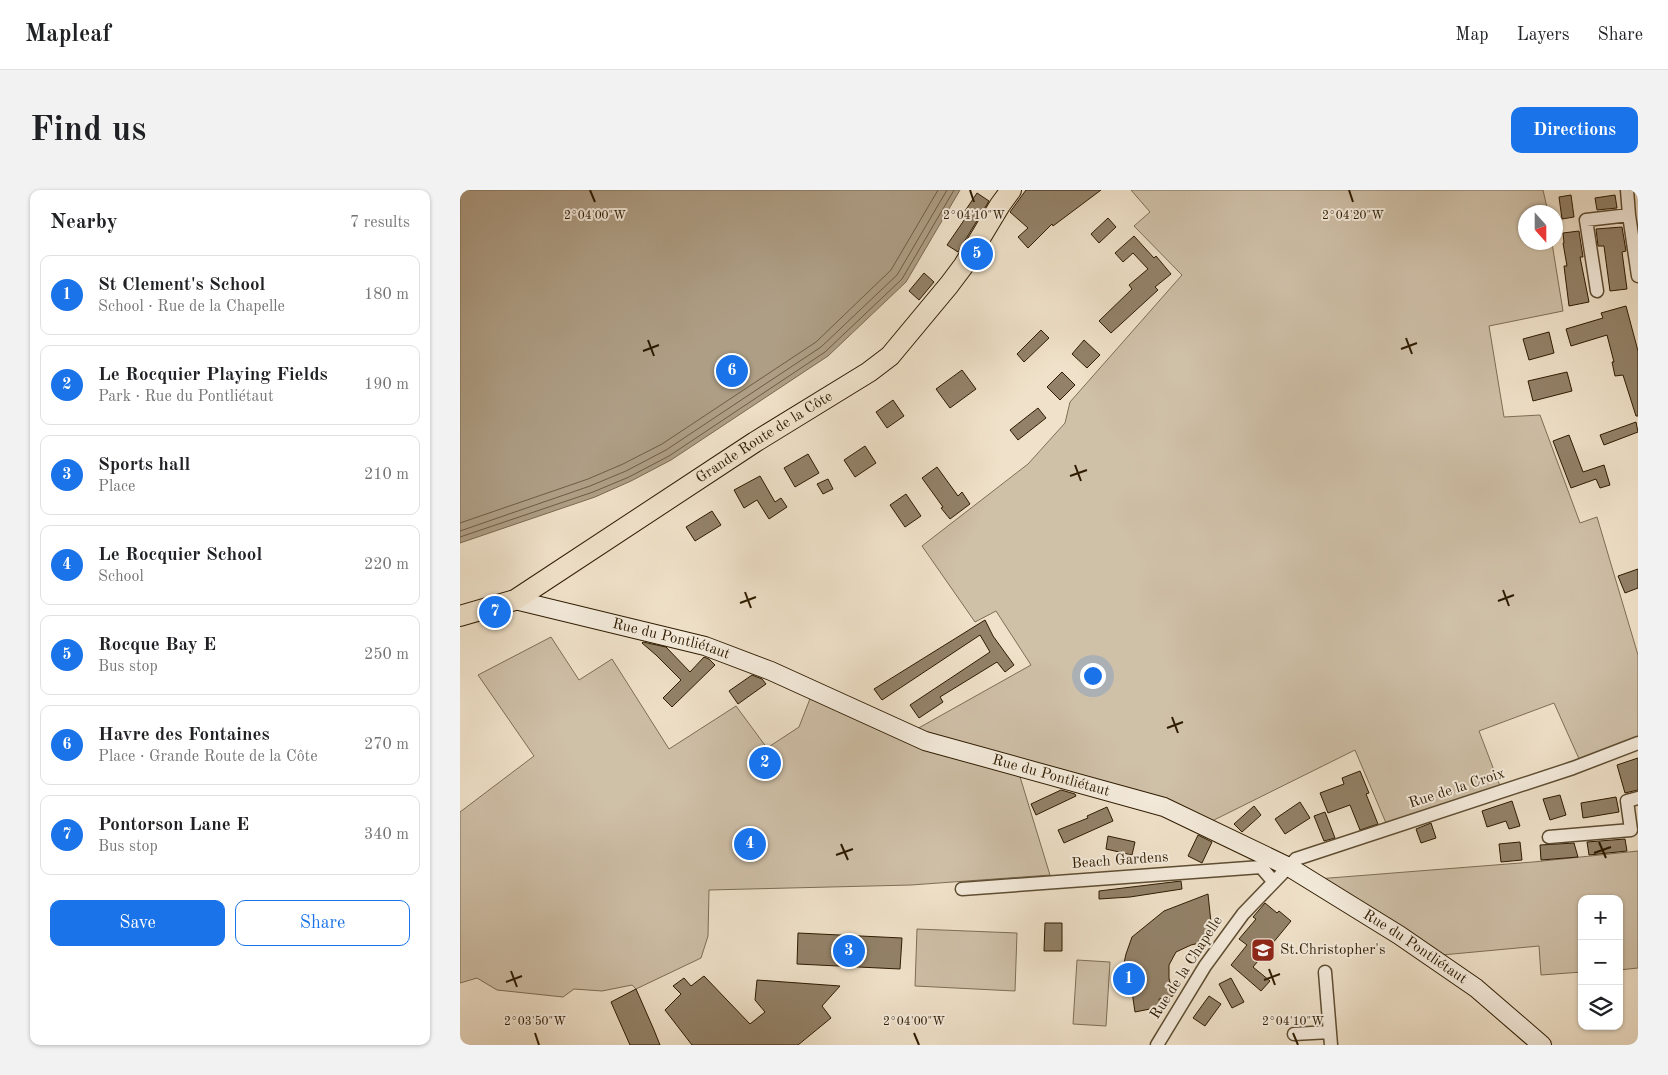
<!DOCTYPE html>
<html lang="en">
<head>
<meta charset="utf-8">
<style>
  :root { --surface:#fff; --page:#f2f2f2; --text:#202124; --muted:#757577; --line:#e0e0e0; --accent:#1a73e8 }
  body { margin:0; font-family:"Old Standard TT",serif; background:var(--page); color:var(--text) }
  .controls { position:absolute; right:15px; bottom:15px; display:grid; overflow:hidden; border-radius:10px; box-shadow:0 1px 4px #0004 }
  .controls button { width:45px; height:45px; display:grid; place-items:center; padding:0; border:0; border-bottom:1px solid var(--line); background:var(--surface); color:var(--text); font:25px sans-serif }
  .compass { position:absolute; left:1058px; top:15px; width:45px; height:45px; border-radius:50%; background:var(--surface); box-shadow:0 1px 4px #0004; rotate:159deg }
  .you { position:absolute; left:632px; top:485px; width:18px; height:18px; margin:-12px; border:4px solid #fff; border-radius:50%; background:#1a73e8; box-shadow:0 0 0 8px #1a73e833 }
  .badge { display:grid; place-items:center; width:32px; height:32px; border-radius:50%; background:var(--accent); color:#fff; font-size:16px; font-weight:700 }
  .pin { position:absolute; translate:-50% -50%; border:2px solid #fff; box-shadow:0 1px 5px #0006 }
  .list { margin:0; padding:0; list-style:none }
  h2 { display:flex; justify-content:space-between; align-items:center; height:65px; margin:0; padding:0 20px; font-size:21px }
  h2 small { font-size:16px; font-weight:400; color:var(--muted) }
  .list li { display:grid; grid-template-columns:32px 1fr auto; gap:15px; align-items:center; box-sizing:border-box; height:80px; margin:0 10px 10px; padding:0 10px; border:1px solid var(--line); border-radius:10px }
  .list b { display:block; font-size:19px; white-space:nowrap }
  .list p { margin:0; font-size:16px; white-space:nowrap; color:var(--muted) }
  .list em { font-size:16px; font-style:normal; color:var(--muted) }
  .actions { display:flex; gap:10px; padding:15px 20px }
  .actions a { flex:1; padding:11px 0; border:1px solid var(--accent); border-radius:10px; text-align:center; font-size:18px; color:var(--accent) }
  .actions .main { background:var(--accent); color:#fff }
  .icon { flex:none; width:28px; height:28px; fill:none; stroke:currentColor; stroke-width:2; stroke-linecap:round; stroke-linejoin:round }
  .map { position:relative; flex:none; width:1178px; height:855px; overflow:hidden; border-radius:10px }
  header { display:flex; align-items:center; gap:30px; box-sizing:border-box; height:70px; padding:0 25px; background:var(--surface); border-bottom:1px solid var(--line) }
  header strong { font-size:24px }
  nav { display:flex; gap:28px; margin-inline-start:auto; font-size:18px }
  .intro { display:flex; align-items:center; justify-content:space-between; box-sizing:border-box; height:120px; padding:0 30px }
  h1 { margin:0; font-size:35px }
  .button { padding:12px 22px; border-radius:10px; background:var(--accent); color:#fff; font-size:18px; font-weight:700 }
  main { display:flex; gap:30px; padding:0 30px }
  aside { flex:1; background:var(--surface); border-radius:10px; box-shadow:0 1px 4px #0004 }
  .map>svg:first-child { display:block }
  .green { fill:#cfc0a8; stroke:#7e6e54 }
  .water { fill:#ae9e85; stroke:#7b6a50 }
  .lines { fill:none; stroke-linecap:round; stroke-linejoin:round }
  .shore { stroke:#6e5c42; stroke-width:1 }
  .building { fill:#938269; stroke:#2e1b00 }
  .minor-casing { stroke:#5e4d32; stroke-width:15 }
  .secondary-casing { stroke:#2e1b00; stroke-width:20 }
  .primary-casing { stroke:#2e1b00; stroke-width:22 }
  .minor { stroke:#f5ecdd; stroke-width:12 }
  .secondary { stroke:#f5ecdd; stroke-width:18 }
  .primary { stroke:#f0e2ca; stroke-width:20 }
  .ticks { fill:none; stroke:#2e1b00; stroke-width:2 }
  .labels { text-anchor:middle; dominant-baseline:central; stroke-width:4; stroke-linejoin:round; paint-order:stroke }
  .street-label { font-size:15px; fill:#2e1b00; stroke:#f5ecdd }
  .poi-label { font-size:15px; fill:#2e1b00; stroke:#f5ecdd; text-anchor:start }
  .ticks-label { font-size:12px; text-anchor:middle; fill:#2e1b00; stroke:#f5ecdd; stroke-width:4; stroke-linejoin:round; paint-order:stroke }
</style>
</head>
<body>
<header>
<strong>Mapleaf</strong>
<nav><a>Map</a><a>Layers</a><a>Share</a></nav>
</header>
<div class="intro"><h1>Find us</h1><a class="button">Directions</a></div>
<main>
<aside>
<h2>Nearby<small>7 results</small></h2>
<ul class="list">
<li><span class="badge">1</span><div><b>St Clement's School</b><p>School · Rue de la Chapelle</p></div><em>180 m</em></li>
<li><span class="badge">2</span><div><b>Le Rocquier Playing Fields</b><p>Park · Rue du Pontliétaut</p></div><em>190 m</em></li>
<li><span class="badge">3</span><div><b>Sports hall</b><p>Place</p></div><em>210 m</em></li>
<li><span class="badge">4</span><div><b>Le Rocquier School</b><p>School</p></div><em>220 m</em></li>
<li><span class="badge">5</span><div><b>Rocque Bay E</b><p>Bus stop</p></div><em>250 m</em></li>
<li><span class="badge">6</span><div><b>Havre des Fontaines</b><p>Place · Grande Route de la Côte</p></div><em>270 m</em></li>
<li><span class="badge">7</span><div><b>Pontorson Lane E</b><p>Bus stop</p></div><em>340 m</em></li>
</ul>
<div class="actions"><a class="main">Save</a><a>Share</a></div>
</aside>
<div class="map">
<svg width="1178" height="855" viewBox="0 0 1178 855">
  <rect width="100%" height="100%" fill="#f0e2ca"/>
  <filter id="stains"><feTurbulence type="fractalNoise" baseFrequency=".004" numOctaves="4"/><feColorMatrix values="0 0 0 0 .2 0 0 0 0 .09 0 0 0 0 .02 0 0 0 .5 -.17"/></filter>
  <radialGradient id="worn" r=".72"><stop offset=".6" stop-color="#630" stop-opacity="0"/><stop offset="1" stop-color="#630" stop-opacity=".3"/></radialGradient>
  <!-- green -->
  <path class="green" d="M 671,0 L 1083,0 L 1088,22 L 1066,22 L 1066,52 L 1092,53 L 1103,121 L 1029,136 L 1044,227 L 1080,225 L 1120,333 L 1137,327 L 1178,465 L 1178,546 L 1120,571 L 1094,513 L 1019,541 L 1040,596 L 926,633 L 895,560 L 752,631 L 455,540 L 571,475 L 536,421 L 515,432 L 462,356 L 568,274 L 605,233 L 610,212 L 722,85 L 674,36 L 690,22 Z
    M 91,447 L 119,490 L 152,469 L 209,559 L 276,516 L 307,558 L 339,537 L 353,501 L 557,577 L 590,685 L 451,695 L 249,700 L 248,746 L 241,768 L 176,799 L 172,795 L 142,801 L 114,799 L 103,807 L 37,800 L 17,788 L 0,793 L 0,622 L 74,566 L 18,485 Z
    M 1178,661 L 1178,778 L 1159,780 L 1159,709 L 1122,709 L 1122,782 L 1081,785 L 1079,756 L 982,765 L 857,689 L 1073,672 Z
    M 457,739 L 557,743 L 555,801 L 455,796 Z
    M 617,770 L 650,772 L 646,836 L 613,834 Z"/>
  <!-- water -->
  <path class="water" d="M 0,0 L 500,0 L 446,92 L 368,166 L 211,270 L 171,291 L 135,307 L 0,353 Z"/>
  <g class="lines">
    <!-- shore -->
    <path class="shore" d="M 0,333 L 128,289 L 163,274 L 202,254 L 356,152 L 431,80 L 478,0
      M 0,341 L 130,296 L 166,281 L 206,260 L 361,157 L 437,85 L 487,0
      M 0,347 L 133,302 L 169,287 L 209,266 L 365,162 L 442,89 L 494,0"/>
  </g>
  <!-- building -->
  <path class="building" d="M 566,0 L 641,0 L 593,36 L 592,34 L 568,58 L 558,47 L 568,38 L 550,22 Z
    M 517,3 L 529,11 L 498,62 L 487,55 L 509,23 L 505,21 Z
    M 1111,5 L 1114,27 L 1102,29 L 1099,7 Z
    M 1155,5 L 1157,18 L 1137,20 L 1135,8 Z
    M 648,28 L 656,37 L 639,53 L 631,44 Z
    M 1162,37 L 1166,61 L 1162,62 L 1167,99 L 1150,101 L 1144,56 L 1138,56 L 1136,39 Z
    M 1119,41 L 1123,67 L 1120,67 L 1129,112 L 1109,116 L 1104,76 L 1107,76 L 1103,53 L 1104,53 L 1103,43 Z
    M 674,46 L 694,68 L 696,66 L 711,84 L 695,97 L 698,100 L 651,143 L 639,131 L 672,99 L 669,95 L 688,79 L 673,63 L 663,72 L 655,63 Z
    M 464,83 L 474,92 L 459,110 L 449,101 Z
    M 1166,116 L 1178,161 L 1178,226 L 1176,226 L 1163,185 L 1155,186 L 1152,172 L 1154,172 L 1147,145 L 1111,156 L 1106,139 L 1143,128 L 1141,123 Z
    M 581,140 L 589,148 L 564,172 L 557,164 Z
    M 1089,142 L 1094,163 L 1069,170 L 1063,149 Z
    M 624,150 L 640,165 L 627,178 L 612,164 Z
    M 502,180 L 516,199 L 490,218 L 476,199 Z
    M 602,182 L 615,195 L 600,210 L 587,197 Z
    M 1107,182 L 1112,201 L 1073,211 L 1068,191 Z
    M 433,210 L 444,226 L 427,238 L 416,222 Z
    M 578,218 L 586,228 L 558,250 L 550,240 Z
    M 1176,232 L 1178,242 L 1144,255 L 1140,245 Z
    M 1109,245 L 1123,282 L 1144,275 L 1150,295 L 1140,298 L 1136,289 L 1111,298 L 1093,251 Z
    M 405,256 L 416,273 L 395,287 L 384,270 Z
    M 348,264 L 359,283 L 335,297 L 324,278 Z
    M 477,277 L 498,306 L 502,302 L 510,314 L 490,329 L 481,318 L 483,317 L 462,288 Z
    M 300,286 L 315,312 L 321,308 L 327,317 L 309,329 L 297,310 L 284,318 L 274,300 Z
    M 368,289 L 373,299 L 363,304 L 357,294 Z
    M 446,304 L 461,326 L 445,337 L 430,315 Z
    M 252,321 L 261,335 L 235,351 L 226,337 Z
    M 1178,379 L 1178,398 L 1165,403 L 1158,386 Z
    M 525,430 L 533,446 L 554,475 L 545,482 L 537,472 L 480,507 L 483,512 L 459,528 L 450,515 L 530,462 L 520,445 L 422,510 L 414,499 Z
    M 183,452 L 206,457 L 230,482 L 244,467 L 249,469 L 255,475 L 212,517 L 203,508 L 221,490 L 196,465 L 182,453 Z
    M 292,485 L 302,489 L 306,494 L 278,514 L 269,501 Z
    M 1178,568 L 1178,600 L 1165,603 L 1157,575 Z
    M 900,581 L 909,603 L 906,604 L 918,634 L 900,640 L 890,615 L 868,623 L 860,603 L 884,594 L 882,588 Z
    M 601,600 L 615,604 L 616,606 L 576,625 L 571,614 Z
    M 1100,605 L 1106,625 L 1090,630 L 1083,609 Z
    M 1156,607 L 1159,622 L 1123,628 L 1121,613 Z
    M 1052,611 L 1060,636 L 1049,639 L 1046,631 L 1027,637 L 1022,621 Z
    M 840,612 L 850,628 L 825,644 L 815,629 Z
    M 794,616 L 801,625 L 782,642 L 774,634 Z
    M 647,617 L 653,631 L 604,653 L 598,640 L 628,628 L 627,626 Z
    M 865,622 L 875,648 L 864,651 L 854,626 Z
    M 971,633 L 976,648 L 961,653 L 956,639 Z
    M 738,645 L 752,652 L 742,673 L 728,666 Z
    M 648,646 L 675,652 L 672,665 L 646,659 Z
    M 1165,649 L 1167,661 L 1129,665 L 1127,652 Z
    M 1060,652 L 1062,670 L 1041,672 L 1039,654 Z
    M 1114,653 L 1118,667 L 1081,670 L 1080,655 Z
    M 721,691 L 722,699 L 670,707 L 639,709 L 639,701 Z
    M 748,704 L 752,742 L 746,743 L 748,751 L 731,755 L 716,762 L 709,775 L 709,788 L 713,806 L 699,809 L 700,817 L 675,822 L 671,795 L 664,797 L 662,782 L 666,764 L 672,747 L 704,721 Z
    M 805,713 L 817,723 L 819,721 L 831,731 L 793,777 L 810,791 L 801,801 L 771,775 L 787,755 L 779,749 L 796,729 L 793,727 Z
    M 585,733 L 602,733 L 602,761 L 584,761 Z
    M 338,743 L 442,748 L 440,779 L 337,774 Z
    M 244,786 L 290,834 L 305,822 L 295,810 L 297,790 L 380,796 L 362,816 L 371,828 L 338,855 L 232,855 L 205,820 L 221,804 L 213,796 L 224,788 L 231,796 Z
    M 771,788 L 784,812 L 772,818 L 759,794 Z
    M 176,799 L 194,840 L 200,855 L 170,855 L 151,812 Z
    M 749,806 L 761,814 L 745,836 L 733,828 Z"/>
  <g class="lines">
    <!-- minor casing -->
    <g class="minor-casing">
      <path id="minor" d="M 1167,0 L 1169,25 L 1178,86
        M 1137,101 L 1126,30 L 1169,25
        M 1089,647 L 1171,640 L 1167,611 L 1178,608
        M 502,699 L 801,677 L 813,691
        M 865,782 L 871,855
        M 834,844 L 870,842
        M 697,855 L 745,776 L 783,724 L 836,669 L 1113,578 L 1178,553"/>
    </g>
    <!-- secondary casing -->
    <g class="secondary-casing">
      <g id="secondary">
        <path id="s1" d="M 55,410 L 245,456 L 311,481 L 465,551 L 704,617 L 829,677 L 939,745 L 1016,798 L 1082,855"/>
      </g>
    </g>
    <!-- primary casing -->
    <g class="primary-casing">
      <g id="primary">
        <path id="s2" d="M 0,426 L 55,410 L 295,252 L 409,182 L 430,166 L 489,95 L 504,75 L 540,15 L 551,0"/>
      </g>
    </g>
    <!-- minor -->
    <use href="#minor" class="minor"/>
    <!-- secondary -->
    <use href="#secondary" class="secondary"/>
    <!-- primary -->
    <use href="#primary" class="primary"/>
  </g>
  <!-- ticks -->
  <path class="ticks" d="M 130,0 L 135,12M 510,0 L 514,12M 889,0 L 893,12M 946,148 L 952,164M 188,150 L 194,166M 941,159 L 957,153M 183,161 L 199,155M 615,275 L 621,291M 610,286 L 627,280M 1043,400 L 1049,416M 285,402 L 291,418M 1038,411 L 1054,405M 280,413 L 296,407M 712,527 L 718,543M 707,538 L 723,532M 1139,652 L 1146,668M 381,654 L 388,670M 1134,663 L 1151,657M 376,665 L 393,659M 809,779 L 815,795M 51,781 L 57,797M 804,790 L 820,784M 46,792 L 62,786M 75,843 L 79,855M 454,843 L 459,855M 833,843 L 838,855"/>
  <!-- icons -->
  <defs>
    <g id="school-square" transform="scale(1.25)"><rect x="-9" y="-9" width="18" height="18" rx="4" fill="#8f2418" stroke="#f5ecdd"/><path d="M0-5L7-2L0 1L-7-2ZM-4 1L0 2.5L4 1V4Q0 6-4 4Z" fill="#fff"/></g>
  </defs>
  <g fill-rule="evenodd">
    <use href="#school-square" x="803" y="760"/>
  </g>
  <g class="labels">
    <!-- street labels -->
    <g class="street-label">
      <text stroke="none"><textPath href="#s2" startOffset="355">Grande Route de la Côte</textPath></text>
      <text stroke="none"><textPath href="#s1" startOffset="161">Rue du Pontliétaut</textPath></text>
      <text stroke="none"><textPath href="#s1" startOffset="566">Rue du Pontliétaut</textPath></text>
      <text transform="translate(997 599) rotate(-18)">Rue de la Croix</text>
      <text transform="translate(660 671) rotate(-4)">Beach Gardens</text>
      <text stroke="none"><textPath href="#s1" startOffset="971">Rue du Pontliétaut</textPath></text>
      <text transform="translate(727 778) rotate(-57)">Rue de la Chapelle</text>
    </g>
    <!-- poi labels -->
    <g class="poi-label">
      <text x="820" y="760">St.Christopher's</text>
    </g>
  </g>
  <g class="ticks-label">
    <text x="893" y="29">2°04'20"W</text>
    <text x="135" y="29">2°04'00"W</text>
    <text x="514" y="29">2°04'10"W</text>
    <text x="75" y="835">2°03'50"W</text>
    <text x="454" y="835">2°04'00"W</text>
    <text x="833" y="835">2°04'10"W</text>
  </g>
  <rect width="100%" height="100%" filter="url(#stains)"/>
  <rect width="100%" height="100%" fill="url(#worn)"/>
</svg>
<div class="controls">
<button>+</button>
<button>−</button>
<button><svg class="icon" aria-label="layers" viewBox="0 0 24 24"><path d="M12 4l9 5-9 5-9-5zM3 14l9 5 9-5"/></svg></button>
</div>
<svg class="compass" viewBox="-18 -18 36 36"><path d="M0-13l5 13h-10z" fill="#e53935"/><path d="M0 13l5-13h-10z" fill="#757577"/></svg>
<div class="you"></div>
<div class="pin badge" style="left:669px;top:789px">1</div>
<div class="pin badge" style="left:305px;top:573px">2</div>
<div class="pin badge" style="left:389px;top:761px">3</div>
<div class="pin badge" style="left:290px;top:654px">4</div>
<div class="pin badge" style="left:517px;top:64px">5</div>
<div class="pin badge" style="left:272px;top:181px">6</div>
<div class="pin badge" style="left:35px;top:422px">7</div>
</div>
</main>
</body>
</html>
